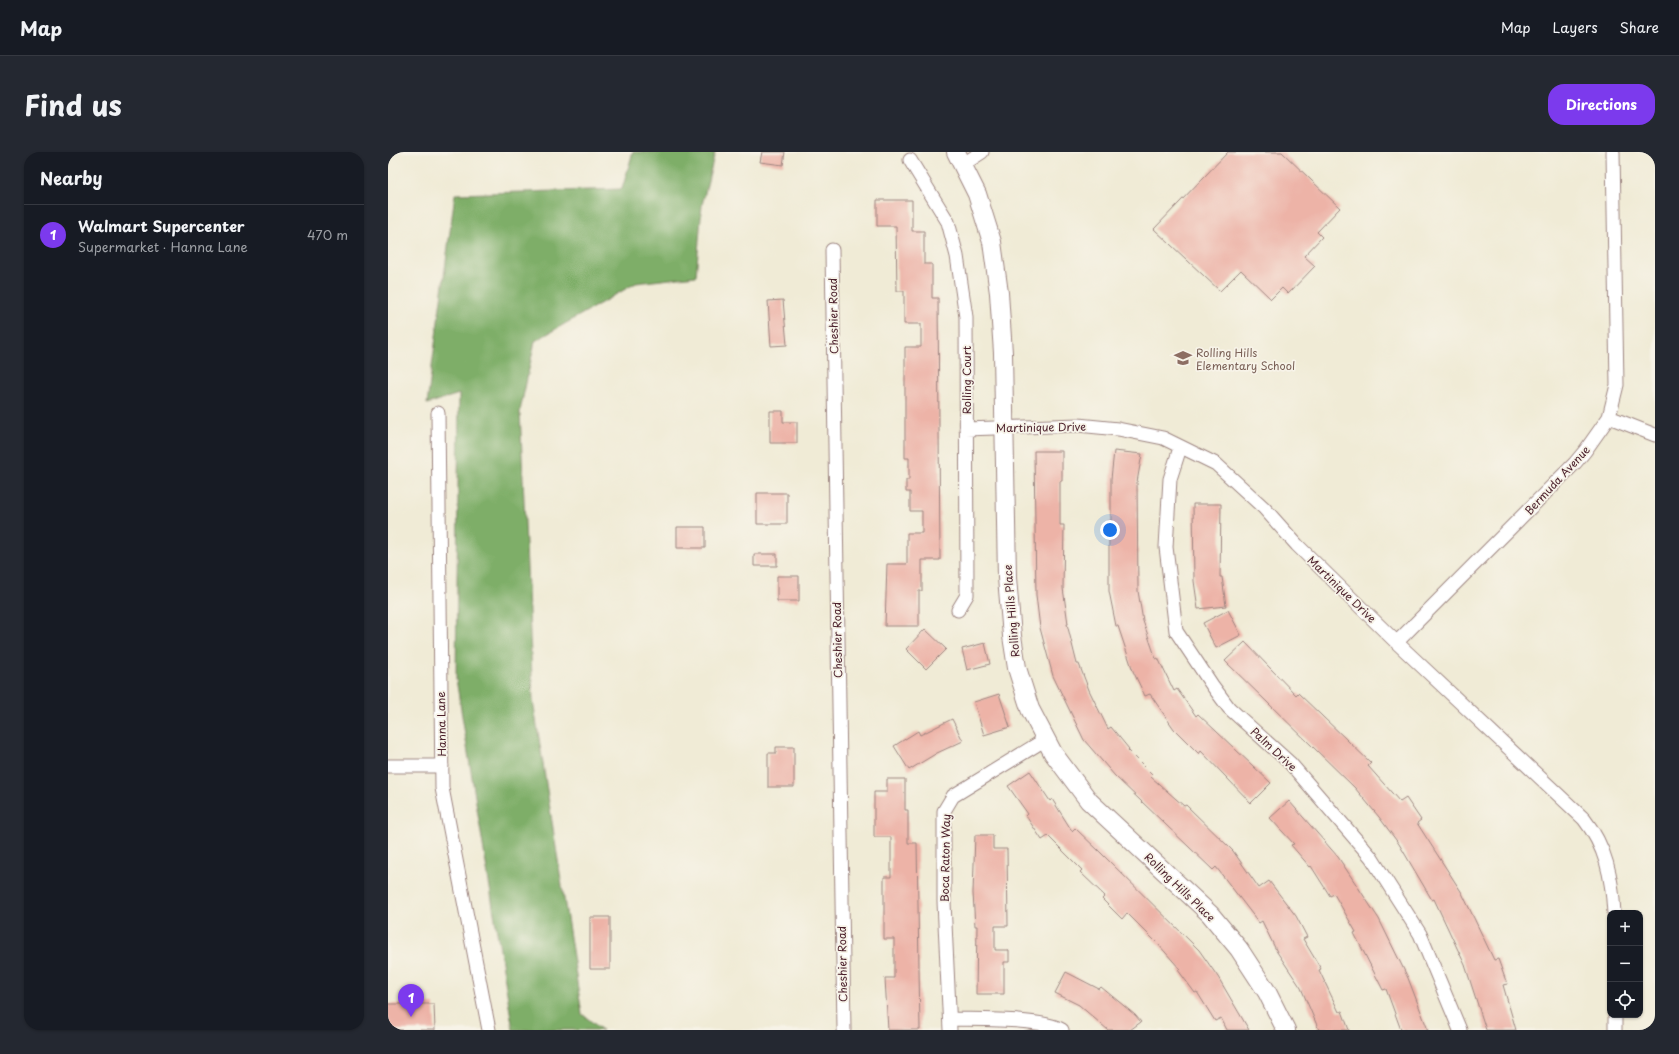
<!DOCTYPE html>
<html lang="en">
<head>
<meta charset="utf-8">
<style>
  :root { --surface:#171b24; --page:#242831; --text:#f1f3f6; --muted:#9ea1a6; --line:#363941; --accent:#7c3aed }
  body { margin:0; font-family:"Playpen Sans",sans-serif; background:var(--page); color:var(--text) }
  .controls { position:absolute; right:12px; bottom:12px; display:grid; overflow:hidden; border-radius:8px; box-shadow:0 1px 3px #0004 }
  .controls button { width:36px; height:36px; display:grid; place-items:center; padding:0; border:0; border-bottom:1px solid var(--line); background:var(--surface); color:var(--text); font:20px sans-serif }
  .you { position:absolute; left:722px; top:378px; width:14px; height:14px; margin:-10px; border:3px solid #fff; border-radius:50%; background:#1a73e8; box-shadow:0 0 0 6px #1a73e833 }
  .badge { display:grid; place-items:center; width:26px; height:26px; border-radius:50%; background:var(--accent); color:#fff; font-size:13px; font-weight:700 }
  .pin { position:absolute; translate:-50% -33px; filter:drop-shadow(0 1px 2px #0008) }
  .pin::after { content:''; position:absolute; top:21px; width:14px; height:12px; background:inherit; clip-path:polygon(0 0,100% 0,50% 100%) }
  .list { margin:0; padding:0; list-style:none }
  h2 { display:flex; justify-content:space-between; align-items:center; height:52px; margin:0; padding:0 16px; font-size:17px }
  h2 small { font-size:13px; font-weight:400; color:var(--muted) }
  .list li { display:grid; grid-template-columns:26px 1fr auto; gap:12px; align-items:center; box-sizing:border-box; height:60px; padding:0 16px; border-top:1px solid var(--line) }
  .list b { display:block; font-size:15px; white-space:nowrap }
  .list p { margin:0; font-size:13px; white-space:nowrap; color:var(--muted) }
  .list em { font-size:13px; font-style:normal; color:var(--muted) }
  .icon { flex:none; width:22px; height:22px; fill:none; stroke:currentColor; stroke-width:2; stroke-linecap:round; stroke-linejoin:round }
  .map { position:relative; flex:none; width:1267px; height:878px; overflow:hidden; border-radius:16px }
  header { display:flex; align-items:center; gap:24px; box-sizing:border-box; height:56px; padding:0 20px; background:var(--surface); border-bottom:1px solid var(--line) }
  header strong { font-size:19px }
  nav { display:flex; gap:22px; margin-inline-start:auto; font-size:14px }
  .intro { display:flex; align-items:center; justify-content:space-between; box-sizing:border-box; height:96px; padding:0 24px }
  h1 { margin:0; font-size:28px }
  .button { padding:10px 18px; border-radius:16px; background:var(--accent); color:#fff; font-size:14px; font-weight:700 }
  main { display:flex; gap:24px; padding:0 24px }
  aside { flex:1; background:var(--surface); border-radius:16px; box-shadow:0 1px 3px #0004 }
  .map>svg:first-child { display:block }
  .forest { fill:#7eae68; stroke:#64664a }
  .building { fill:#edb3a7 }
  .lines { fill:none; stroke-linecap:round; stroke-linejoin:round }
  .street-casing { stroke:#9d8580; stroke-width:15 }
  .secondary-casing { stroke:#9d8580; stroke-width:20 }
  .street { stroke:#fff; stroke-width:13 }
  .secondary { stroke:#fff; stroke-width:18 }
  .labels { text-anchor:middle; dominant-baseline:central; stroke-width:3.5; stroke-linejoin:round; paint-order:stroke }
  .street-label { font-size:11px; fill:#4a1f2b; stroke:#f7f3e8 }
  .education-label { font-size:11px; fill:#785e54; stroke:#f7f3e8; text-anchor:start }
</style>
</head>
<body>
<header>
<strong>Map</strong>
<nav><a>Map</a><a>Layers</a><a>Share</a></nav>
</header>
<div class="intro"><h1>Find us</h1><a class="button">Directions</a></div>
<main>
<aside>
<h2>Nearby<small></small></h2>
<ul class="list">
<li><span class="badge">1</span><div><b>Walmart Supercenter</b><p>Supermarket · Hanna Lane</p></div><em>470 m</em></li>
</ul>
</aside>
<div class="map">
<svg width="1267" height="878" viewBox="0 0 1267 878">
  <rect width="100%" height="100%" fill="#f7f3e8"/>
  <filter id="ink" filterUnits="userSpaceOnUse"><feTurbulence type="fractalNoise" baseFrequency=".025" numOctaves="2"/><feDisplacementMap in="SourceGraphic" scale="8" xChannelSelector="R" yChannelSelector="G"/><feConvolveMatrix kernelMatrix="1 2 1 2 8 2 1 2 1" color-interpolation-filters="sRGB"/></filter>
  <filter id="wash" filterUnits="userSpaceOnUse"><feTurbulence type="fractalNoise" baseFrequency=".012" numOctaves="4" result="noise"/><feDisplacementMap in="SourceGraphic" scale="16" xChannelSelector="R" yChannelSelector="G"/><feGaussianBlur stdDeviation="0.9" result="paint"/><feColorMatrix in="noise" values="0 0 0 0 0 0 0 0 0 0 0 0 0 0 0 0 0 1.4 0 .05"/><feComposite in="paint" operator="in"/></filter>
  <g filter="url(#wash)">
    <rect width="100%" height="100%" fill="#f0ebd6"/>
    <!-- forest -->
    <path class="forest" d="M 245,0 L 327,0 L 314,53 L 308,124 L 248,131 L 147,189 L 132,259 L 145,548 L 194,862 L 214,878 L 125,878 L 68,527 L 71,242 L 39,252 L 67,42 L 234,37 Z"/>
    <g id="blocks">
      <!-- building -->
      <path class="building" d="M 374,0 L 397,0 L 395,13 L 372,10 Z
        M 840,0 L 894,0 L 952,56 L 929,80 L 934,85 L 916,104 L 927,114 L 900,142 L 894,136 L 883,147 L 853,118 L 832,139 L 766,77 Z
        M 489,48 L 524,48 L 524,79 L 536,79 L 536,112 L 544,112 L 544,146 L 550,146 L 552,408 L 534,408 L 534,439 L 531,439 L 531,474 L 497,474 L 499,412 L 519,412 L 519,381 L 534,381 L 534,359 L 522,359 L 522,340 L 518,340 L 518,328 L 521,328 L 521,306 L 517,306 L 517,195 L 533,195 L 533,172 L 516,172 L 516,139 L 509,139 L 508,74 L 489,74 Z
        M 395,148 L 399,193 L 383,194 L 380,149 Z
        M 382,259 L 395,259 L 395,270 L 409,270 L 409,291 L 382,291 Z
        M 646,299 L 674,299 L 674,329 L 672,329 L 672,373 L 676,373 L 675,436 L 680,472 L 679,472 L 689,512 L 691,512 L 701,538 L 720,577 L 723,575 L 741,597 L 740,598 L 765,623 L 763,625 L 796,654 L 798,653 L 845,699 L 871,736 L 881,729 L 908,764 L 919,785 L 915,787 L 933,817 L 931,818 L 951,860 L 954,859 L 961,878 L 931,878 L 913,836 L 889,800 L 874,769 L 871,771 L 828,715 L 825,718 L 753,649 L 727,624 L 696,588 L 665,524 L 652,476 L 648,443 Z
        M 726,299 L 754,302 L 749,330 L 750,439 L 755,469 L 768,507 L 770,506 L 786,539 L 789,537 L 808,564 L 810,562 L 883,631 L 863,651 L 813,599 L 811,602 L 786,577 L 762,542 L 757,544 L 745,519 L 730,474 L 728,474 L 721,439 L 721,370 L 723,370 L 723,327 Z
        M 369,341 L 399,341 L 399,372 L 369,372 Z
        M 805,352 L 833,352 L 832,425 L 834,425 L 838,454 L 810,457 L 806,429 Z
        M 289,375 L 317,375 L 317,396 L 289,396 Z
        M 366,402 L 389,402 L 389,414 L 366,414 Z
        M 389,424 L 411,424 L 411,449 L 389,449 Z
        M 840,458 L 853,483 L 828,496 L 815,471 Z
        M 537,477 L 558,497 L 538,517 L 518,497 Z
        M 857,490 L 908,543 L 910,541 L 983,611 L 980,614 L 1012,650 L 1018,646 L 1033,668 L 1029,671 L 1074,741 L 1106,808 L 1110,807 L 1119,832 L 1115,833 L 1128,878 L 1098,878 L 1077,813 L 1046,747 L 1044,748 L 1011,692 L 991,665 L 967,636 L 837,509 Z
        M 597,491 L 602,512 L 579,518 L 574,497 Z
        M 611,542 L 622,575 L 596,583 L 586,550 Z
        M 564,567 L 575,589 L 549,601 L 521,618 L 506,594 L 530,579 L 532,583 Z
        M 388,595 L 406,595 L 406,635 L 380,635 L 380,601 L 388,601 Z
        M 642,619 L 662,649 L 664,647 L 684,679 L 687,676 L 712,700 L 811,798 L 830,825 L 861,878 L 839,878 L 833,866 L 827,869 L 809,840 L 807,841 L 790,818 L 792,817 L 770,792 L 739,761 L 734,767 L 714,747 L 717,744 L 692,720 L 694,718 L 660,684 L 654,688 L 638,664 L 640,662 L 620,634 Z
        M 499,627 L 517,627 L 517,658 L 520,658 L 520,691 L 529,691 L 532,878 L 500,878 L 497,826 L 506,826 L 506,787 L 496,787 L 496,725 L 503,725 L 503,685 L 486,685 L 486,640 L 499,640 Z
        M 901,649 L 950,705 L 991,767 L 1020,826 L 1040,878 L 1013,878 L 998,837 L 995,838 L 966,781 L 968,780 L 946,742 L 942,744 L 923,714 L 922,715 L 903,693 L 906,692 L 882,666 Z
        M 587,683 L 605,683 L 605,697 L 619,697 L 620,774 L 607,774 L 607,798 L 621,798 L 621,810 L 616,810 L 616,842 L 588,842 L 589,774 L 587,774 L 585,741 Z
        M 202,765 L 222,765 L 222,817 L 202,817 Z
        M 678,820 L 711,837 L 713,835 L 747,863 L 753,870 L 742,878 L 720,878 L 691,853 L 667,841 Z
        M 0,852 L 46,852 L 47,878 L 0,878 Z"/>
    </g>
  </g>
  <g filter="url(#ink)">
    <use href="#blocks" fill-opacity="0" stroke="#9d8580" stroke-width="1"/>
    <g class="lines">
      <!-- street casing -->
      <g class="street-casing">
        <path id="street" d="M 522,8 L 560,70 L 569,104 L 578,165 L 579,443 L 570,458
          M 574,13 L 594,0
          M 444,98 L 456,878
          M 50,261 L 54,636 L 101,878
          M 1221,265 L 1267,283
          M 578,277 L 690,273 L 730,277 L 775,286 L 828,312 L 876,356 L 909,393 L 1007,489 L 1196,667 C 1218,695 1224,725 1226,761
          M 792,296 L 782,327 L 778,395 L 788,479 L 824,533 L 841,556 L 902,611 L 983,705 L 1032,782 L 1072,878
          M 1009,490 L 1187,311 L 1197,299 L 1221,265 L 1229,233 L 1225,0
          M 0,614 L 54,614
          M 1227,863 L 1227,878
          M 562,867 C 588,868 654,866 674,878
          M 562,878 L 556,750 L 556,659 L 565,644 L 658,587"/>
      </g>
      <!-- secondary casing -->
      <g class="secondary-casing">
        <path id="secondary" d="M 568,0 L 589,42 L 604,90 L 611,141 L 615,201 L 619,426 L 624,484 L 629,516 L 642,557 L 665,601 L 701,649 L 822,762 L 851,797 L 879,840 L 898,878"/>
      </g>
      <!-- street -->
      <use href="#street" class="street"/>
      <!-- secondary -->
      <use href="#secondary" class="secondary"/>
    </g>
  </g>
  <!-- icons -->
  <defs>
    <g id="school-bare" transform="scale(1.38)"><path d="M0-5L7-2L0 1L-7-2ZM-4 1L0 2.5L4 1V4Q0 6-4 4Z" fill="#8d6e63" stroke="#f7f3e8" stroke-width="2.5" paint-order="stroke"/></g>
  </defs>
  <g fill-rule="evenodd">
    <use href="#school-bare" x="795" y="206"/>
  </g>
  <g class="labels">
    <!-- street labels -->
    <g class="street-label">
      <text transform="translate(445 164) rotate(-91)">Cheshier Road</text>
      <text transform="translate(578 228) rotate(-90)">Rolling Court</text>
      <text transform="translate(653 275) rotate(-1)">Martinique Drive</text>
      <text transform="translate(1169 328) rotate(-47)">Bermuda Avenue</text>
      <text transform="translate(954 437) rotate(44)">Martinique Drive</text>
      <text transform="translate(623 459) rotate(-95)">Rolling Hills Place</text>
      <text transform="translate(449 488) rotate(-91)">Cheshier Road</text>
      <text transform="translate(53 572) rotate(-91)">Hanna Lane</text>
      <text transform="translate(886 597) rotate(43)">Palm Drive</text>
      <text transform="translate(557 706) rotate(-89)">Boca Raton Way</text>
      <text transform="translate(792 735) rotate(44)">Rolling Hills Place</text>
      <text transform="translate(454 812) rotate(-91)">Cheshier Road</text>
    </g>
    <!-- education labels -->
    <g class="education-label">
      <text x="808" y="200">Rolling Hills<tspan x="808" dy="13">Elementary School</tspan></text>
    </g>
  </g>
</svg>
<div class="controls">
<button>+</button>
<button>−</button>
<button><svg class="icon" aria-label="locate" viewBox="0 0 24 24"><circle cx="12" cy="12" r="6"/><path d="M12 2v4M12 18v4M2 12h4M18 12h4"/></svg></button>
</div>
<div class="you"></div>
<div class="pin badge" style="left:23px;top:865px">1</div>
</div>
</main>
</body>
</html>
